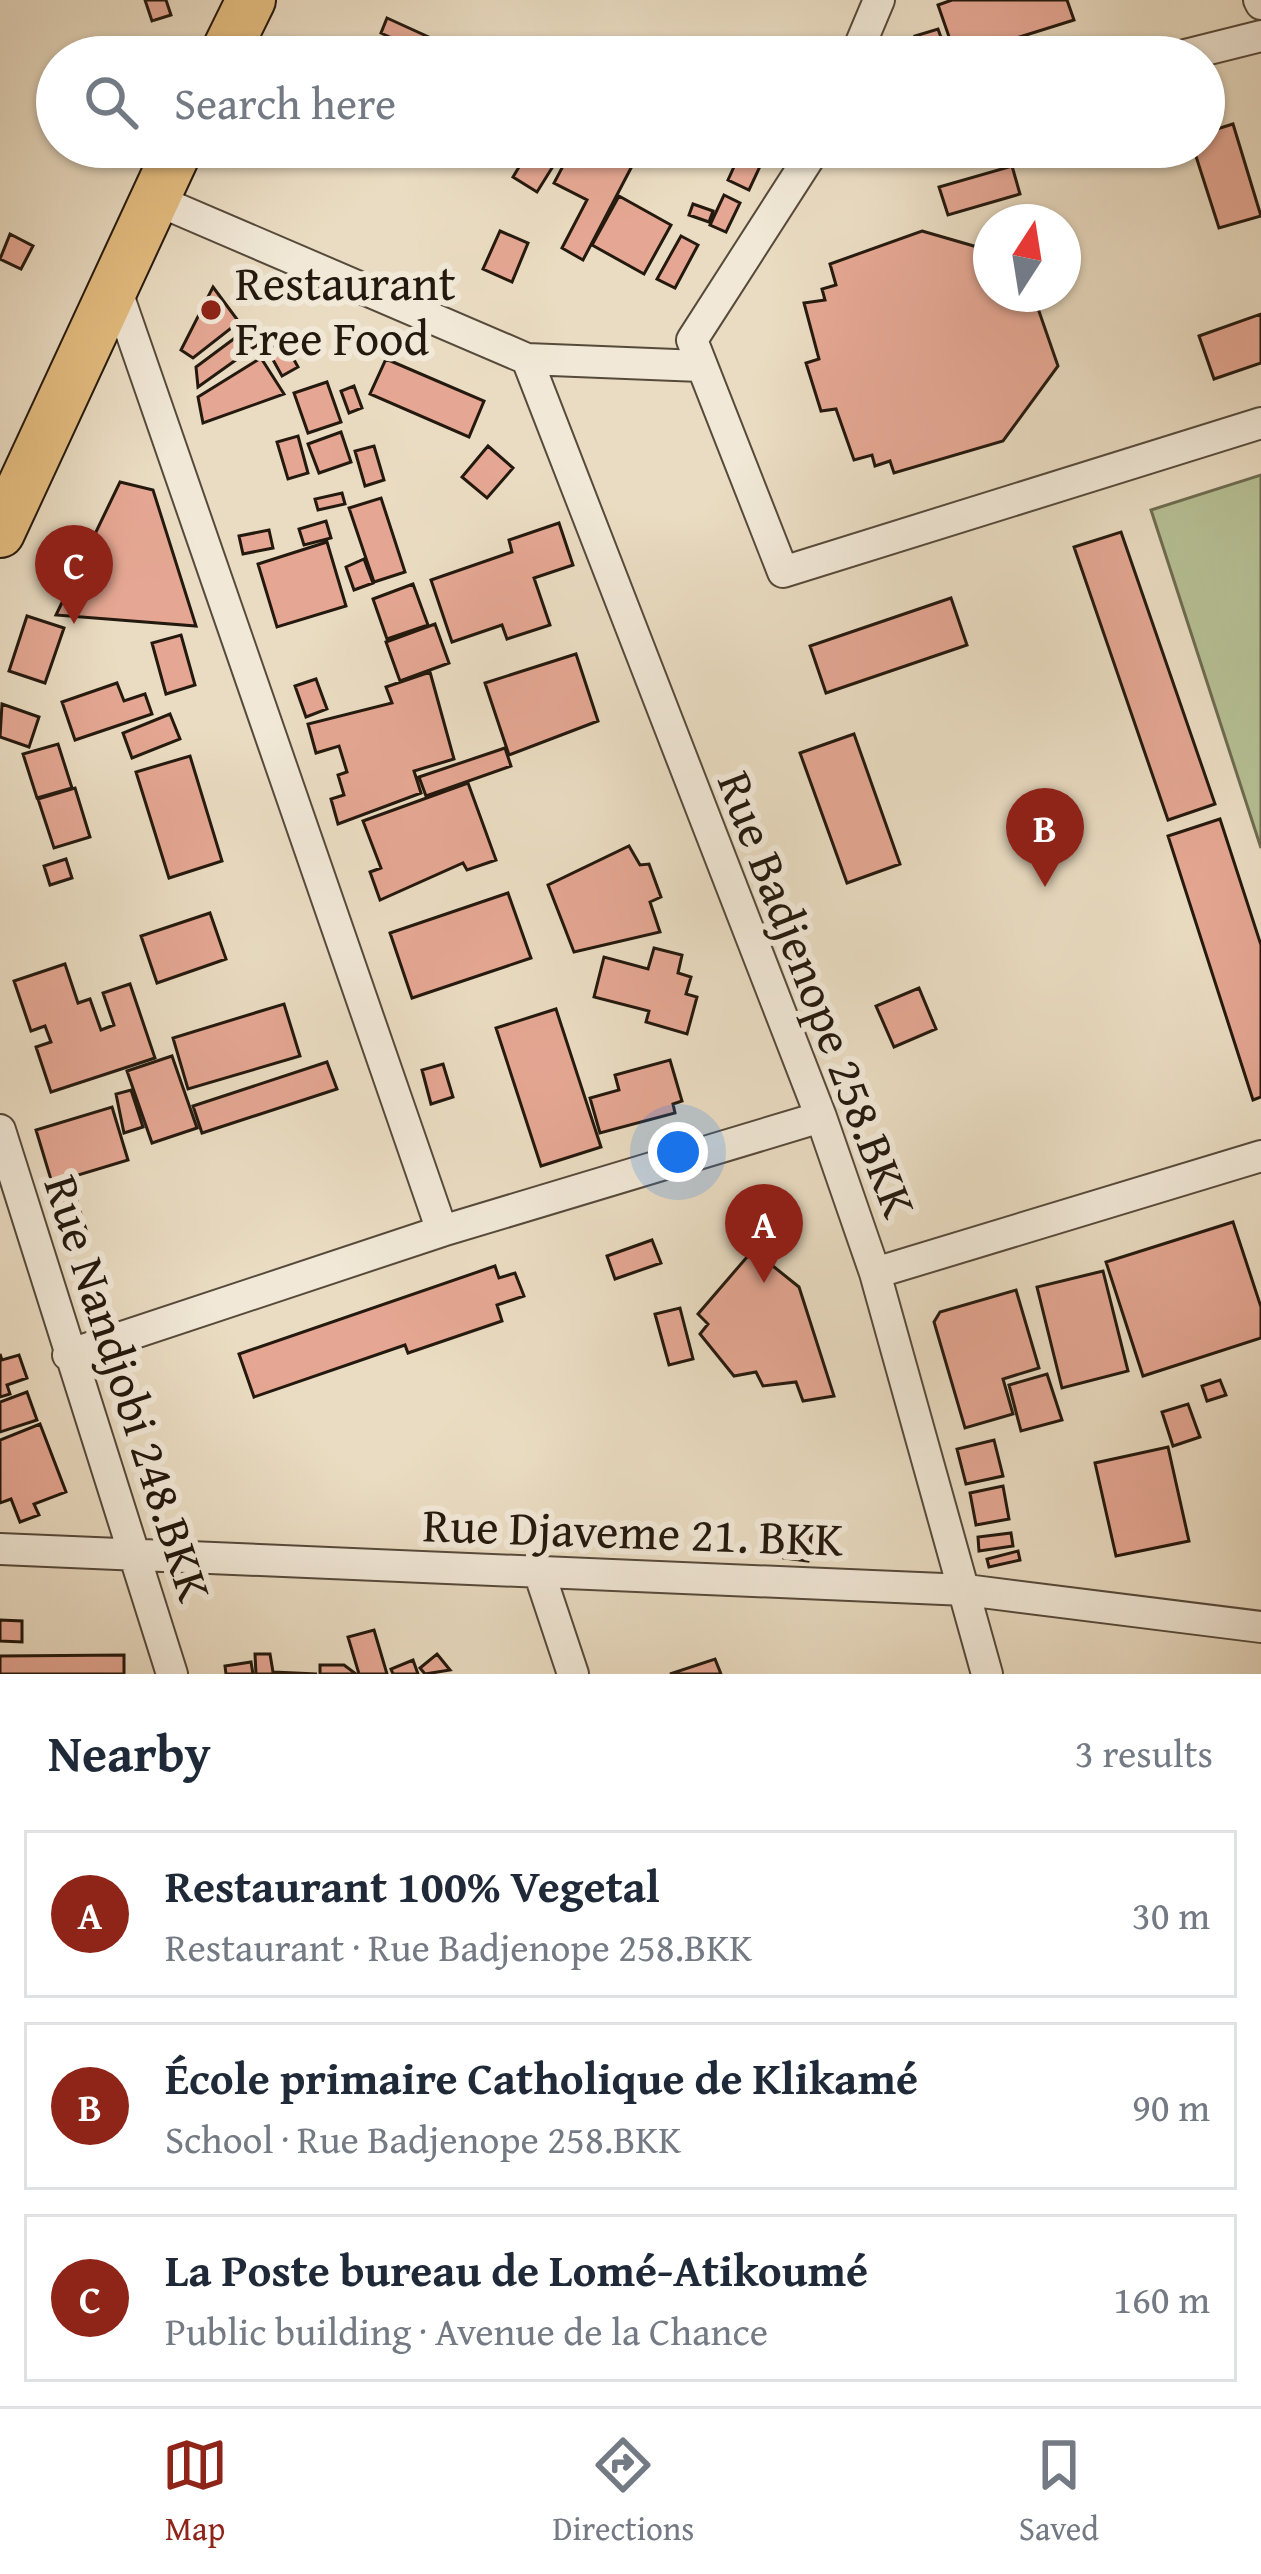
<!DOCTYPE html>
<html lang="en">
<head>
<meta charset="utf-8">
<style>
  :root { --surface:#fff; --page:#f2f2f3; --text:#1f2937; --muted:#747a83; --line:#e0e1e3; --accent:#8f2418 }
  body { margin:0; font-family:"Gentium Book Plus",serif; background:var(--page); color:var(--text) }
  .compass { position:absolute; left:973px; top:204px; width:108px; height:108px; border-radius:50%; background:var(--surface); box-shadow:0 3px 9px #0004; rotate:12deg }
  .you { position:absolute; left:678px; top:1152px; width:42px; height:42px; margin:-30px; border:9px solid #fff; border-radius:50%; background:#1a73e8; box-shadow:0 0 0 18px #1a73e833 }
  .badge { display:grid; place-items:center; width:78px; height:78px; border-radius:50%; background:var(--accent); color:#fff; font-size:39px; font-weight:700 }
  .pin { position:absolute; translate:-50% -99px; filter:drop-shadow(0 3px 6px #0008) }
  .pin::after { content:''; position:absolute; top:63px; width:42px; height:36px; background:inherit; clip-path:polygon(0 0,100% 0,50% 100%) }
  .list { margin:0; padding:0; list-style:none }
  h2 { display:flex; justify-content:space-between; align-items:center; height:156px; margin:0; padding:0 48px; font-size:51px }
  h2 small { font-size:39px; font-weight:400; color:var(--muted) }
  .list li { display:grid; grid-template-columns:78px 1fr auto; gap:36px; align-items:center; box-sizing:border-box; height:168px; margin:0 24px 24px; padding:0 24px; border:3px solid var(--line); border-radius:0px }
  .list b { display:block; font-size:45px; white-space:nowrap }
  .list p { margin:0; font-size:39px; white-space:nowrap; color:var(--muted) }
  .list em { font-size:39px; font-style:normal; color:var(--muted) }
  .icon { flex:none; width:66px; height:66px; fill:none; stroke:currentColor; stroke-width:2; stroke-linecap:round; stroke-linejoin:round }
  .map { position:relative; flex:none; width:1261px; height:1674px; overflow:hidden }
  .search { position:absolute; background:var(--surface); box-shadow:0 3px 9px #0004; left:36px; right:36px; top:36px; height:132px; display:flex; align-items:center; gap:30px; box-sizing:border-box; padding:0 42px; border-radius:66px; color:var(--muted); font-size:45px }
  .sheet { height:732px; background:var(--surface) }
  nav { display:flex; justify-content:space-around; align-items:center; box-sizing:border-box; height:168px; border-top:3px solid var(--line); background:var(--surface); font-size:33px; color:var(--muted) }
  nav a { display:grid; justify-items:center; gap:6px }
  nav .on { color:var(--accent) }
  .map>svg:first-child { display:block }
  .green { fill:#b6c094; stroke:#6d6c51; stroke-width:3 }
  .building { fill:#e5a793; stroke:#24190e; stroke-width:3 }
  .lines { fill:none; stroke-linecap:round; stroke-linejoin:round }
  .street-casing { stroke:#564a3b; stroke-width:34 }
  .primary-casing { stroke:#24190e; stroke-width:52 }
  .street { stroke:#f1e8d7; stroke-width:30 }
  .primary { stroke:#e5be81; stroke-width:48 }
  .poi-dot { fill:#8f2418; stroke:#f1e8d7; stroke-width:4.5 }
  .labels { text-anchor:middle; dominant-baseline:central; stroke-width:12; stroke-linejoin:round; paint-order:stroke }
  .poi-label { font-size:48px; fill:#24190e; stroke:#f1e8d7; text-anchor:start }
  .street-label { font-size:48px; fill:#24190e; stroke:#f1e8d7 }
</style>
</head>
<body>
<div class="map">
<svg width="1261" height="1674" viewBox="0 0 1261 1674">
  <rect width="100%" height="100%" fill="#eadcc2"/>
  <filter id="stains"><feTurbulence type="fractalNoise" baseFrequency=".00167" numOctaves="4"/><feColorMatrix values="0 0 0 0 .2 0 0 0 0 .09 0 0 0 0 .02 0 0 0 .5 -.17"/></filter>
  <radialGradient id="worn" r=".72"><stop offset=".6" stop-color="#630" stop-opacity="0"/><stop offset="1" stop-color="#630" stop-opacity=".3"/></radialGradient>
  <!-- green -->
  <path class="green" d="M 1261,475 L 1261,848 L 1151,510 Z"/>
  <!-- building -->
  <path class="building" d="M 145,0 L 166,0 L 171,15 L 152,21 Z
    M 952,0 L 1067,0 L 1074,20 L 956,57 L 938,5 Z
    M 387,18 L 457,50 L 453,57 L 433,57 L 381,33 Z
    M 938,29 L 948,57 L 922,57 L 915,36 Z
    M 1233,124 L 1261,216 L 1219,228 L 1193,147 L 1204,147 L 1204,133 Z
    M 531,147 L 565,147 L 537,192 L 513,177 Z
    M 573,147 L 597,147 L 632,166 L 583,260 L 562,248 L 587,200 L 554,183 Z
    M 743,147 L 769,147 L 749,190 L 728,180 Z
    M 1012,166 L 1020,194 L 948,215 L 939,187 Z
    M 724,195 L 740,203 L 726,232 L 710,225 Z
    M 619,196 L 671,225 L 644,274 L 592,245 Z
    M 693,204 L 713,211 L 709,222 L 689,215 Z
    M 500,231 L 528,243 L 512,282 L 483,269 Z
    M 922,231 L 991,251 L 991,294 L 1033,294 L 1058,366 L 1003,441 L 894,473 L 890,461 L 875,466 L 872,455 L 854,460 L 836,409 L 821,411 L 806,363 L 819,359 L 804,303 L 825,300 L 822,289 L 836,285 L 830,264 Z
    M 10,234 L 33,246 L 21,269 L 0,259 Z
    M 681,236 L 698,245 L 675,288 L 657,279 Z
    M 213,287 L 239,322 L 193,358 L 181,350 Z
    M 1261,314 L 1261,363 L 1214,379 L 1199,336 Z
    M 243,332 L 257,345 L 198,387 L 196,367 Z
    M 283,340 L 298,367 L 282,376 L 267,349 Z
    M 261,358 L 284,394 L 203,423 L 198,397 Z
    M 386,359 L 484,401 L 469,437 L 370,394 Z
    M 327,382 L 341,422 L 308,433 L 294,393 Z
    M 354,386 L 362,408 L 349,413 L 341,391 Z
    M 341,432 L 351,462 L 319,473 L 308,444 Z
    M 298,436 L 308,473 L 288,479 L 277,442 Z
    M 374,446 L 384,480 L 365,486 L 355,451 Z
    M 488,446 L 513,468 L 487,498 L 462,477 Z
    M 120,482 L 153,490 L 196,626 L 56,615 Z
    M 342,493 L 345,504 L 318,510 L 315,499 Z
    M 381,498 L 405,572 L 374,582 L 349,508 Z
    M 326,521 L 331,538 L 304,545 L 299,529 Z
    M 559,523 L 573,565 L 534,578 L 550,625 L 507,639 L 502,625 L 452,642 L 431,580 L 512,552 L 509,540 Z
    M 269,530 L 273,548 L 243,554 L 239,536 Z
    M 1121,532 L 1215,804 L 1168,820 L 1074,547 Z
    M 327,542 L 346,606 L 277,627 L 258,564 Z
    M 364,559 L 373,583 L 354,590 L 346,567 Z
    M 413,584 L 428,625 L 387,639 L 373,599 Z
    M 951,598 L 967,645 L 826,693 L 810,646 Z
    M 27,616 L 64,628 L 45,683 L 9,671 Z
    M 435,624 L 449,663 L 400,681 L 386,642 Z
    M 181,635 L 195,685 L 166,694 L 152,643 Z
    M 576,654 L 598,721 L 509,755 L 485,683 Z
    M 430,672 L 454,759 L 414,771 L 421,793 L 338,824 L 331,799 L 344,795 L 338,775 L 347,772 L 339,746 L 316,753 L 308,724 L 392,703 L 386,687 Z
    M 316,679 L 327,709 L 306,717 L 295,686 Z
    M 117,683 L 124,701 L 145,694 L 152,714 L 75,740 L 62,702 Z
    M 2,704 L 39,717 L 29,747 L 0,737 Z
    M 170,714 L 180,739 L 132,758 L 123,733 Z
    M 854,734 L 900,864 L 847,883 L 800,753 Z
    M 58,744 L 72,788 L 37,798 L 23,754 Z
    M 505,748 L 511,766 L 426,796 L 419,777 Z
    M 190,756 L 222,861 L 169,878 L 136,772 Z
    M 468,783 L 496,860 L 467,870 L 463,863 L 380,900 L 370,872 L 381,868 L 363,821 Z
    M 75,788 L 90,837 L 54,848 L 38,799 Z
    M 1220,819 L 1261,945 L 1261,1097 L 1253,1100 L 1168,836 Z
    M 629,846 L 640,865 L 649,864 L 661,897 L 650,902 L 660,932 L 574,952 L 548,885 Z
    M 66,859 L 72,878 L 50,885 L 44,866 Z
    M 508,893 L 531,958 L 412,998 L 390,933 Z
    M 210,913 L 226,959 L 157,983 L 141,936 Z
    M 654,948 L 682,955 L 678,973 L 691,977 L 686,994 L 697,997 L 687,1034 L 646,1022 L 649,1011 L 594,997 L 604,957 L 648,969 Z
    M 65,964 L 78,1003 L 90,999 L 101,1030 L 114,1025 L 103,993 L 130,984 L 155,1058 L 51,1092 L 36,1047 L 51,1042 L 45,1026 L 31,1031 L 14,981 Z
    M 919,988 L 936,1029 L 894,1047 L 876,1006 Z
    M 284,1004 L 300,1056 L 188,1089 L 173,1038 Z
    M 556,1009 L 601,1147 L 541,1166 L 496,1028 Z
    M 172,1056 L 197,1128 L 152,1143 L 127,1071 Z
    M 670,1060 L 682,1101 L 673,1104 L 675,1113 L 600,1133 L 590,1098 L 619,1090 L 615,1075 Z
    M 327,1062 L 337,1089 L 202,1133 L 193,1106 Z
    M 443,1064 L 453,1097 L 431,1104 L 422,1070 Z
    M 131,1090 L 143,1127 L 124,1133 L 116,1094 Z
    M 112,1107 L 128,1160 L 52,1183 L 36,1130 Z
    M 72,1186 L 87,1233 L 62,1241 L 46,1195 Z
    M 1233,1222 L 1261,1307 L 1261,1338 L 1143,1376 L 1106,1262 Z
    M 652,1240 L 661,1263 L 615,1279 L 607,1256 Z
    M 753,1250 L 799,1287 L 834,1396 L 803,1401 L 796,1382 L 763,1386 L 756,1372 L 734,1376 L 700,1334 L 708,1324 L 698,1314 Z
    M 495,1266 L 499,1278 L 515,1273 L 524,1296 L 497,1305 L 502,1321 L 408,1353 L 405,1345 L 254,1397 L 239,1354 Z
    M 1103,1271 L 1128,1371 L 1062,1388 L 1037,1287 Z
    M 1016,1290 L 1039,1368 L 1003,1379 L 1013,1414 L 965,1428 L 934,1322 L 940,1312 Z
    M 680,1308 L 693,1359 L 669,1365 L 655,1314 Z
    M 0,1354 L 2,1360 L 19,1355 L 27,1378 L 7,1385 L 10,1394 L 0,1397 Z
    M 1047,1374 L 1062,1420 L 1021,1431 L 1009,1385 Z
    M 1220,1380 L 1226,1395 L 1207,1401 L 1202,1386 Z
    M 27,1392 L 37,1420 L 0,1432 L 0,1402 Z
    M 1188,1404 L 1200,1437 L 1173,1446 L 1162,1412 Z
    M 40,1424 L 66,1492 L 34,1504 L 39,1515 L 20,1522 L 11,1499 L 0,1503 L 0,1440 Z
    M 994,1440 L 1003,1476 L 966,1484 L 957,1449 Z
    M 1168,1447 L 1189,1541 L 1116,1556 L 1095,1463 Z
    M 1003,1486 L 1009,1519 L 976,1525 L 970,1493 Z
    M 788,1526 L 812,1528 L 808,1561 L 784,1558 Z
    M 1011,1533 L 1013,1546 L 979,1551 L 978,1537 Z
    M 1018,1551 L 1020,1560 L 989,1567 L 987,1559 Z
    M 0,1620 L 22,1621 L 22,1642 L 0,1641 Z
    M 374,1630 L 387,1674 L 359,1674 L 348,1637 Z
    M 255,1654 L 270,1654 L 273,1672 L 317,1674 L 256,1674 Z
    M 437,1654 L 450,1670 L 425,1674 L 420,1668 Z
    M 124,1655 L 124,1674 L 0,1674 L 0,1656 Z
    M 715,1659 L 721,1674 L 670,1674 Z
    M 413,1660 L 418,1674 L 393,1674 L 391,1669 Z
    M 251,1662 L 253,1674 L 226,1674 L 225,1666 Z
    M 320,1665 L 344,1665 L 356,1674 L 320,1674 Z"/>
  <g class="lines">
    <!-- street casing -->
    <g class="street-casing">
      <path id="street" d="M 1259,0 L 1261,4
        M 855,57 L 879,0
        M 1177,57 L 1261,36
        M 816,147 L 692,340 L 783,572 L 1261,423
        M 154,199 L 527,359 L 700,366
        M 114,283 L 442,1231
        M 527,359 L 821,1117 L 875,1273 L 987,1674
        M 0,1130 L 172,1674
        M 875,1273 L 1261,1156
        M 68,1355 L 442,1231 L 821,1117
        M 0,1549 L 966,1590 L 1261,1627
        M 539,1572 L 573,1674"/>
    </g>
    <!-- primary casing -->
    <g class="primary-casing">
      <path id="primary" d="M 223,57 L 251,0
        M 0,533 L 179,147"/>
    </g>
    <!-- street -->
    <use href="#street" class="street"/>
    <!-- primary -->
    <use href="#primary" class="primary"/>
  </g>
  <!-- markers -->
  <circle class="poi-dot" cx="211" cy="310" r="12"/>
  <g class="labels">
    <!-- poi labels -->
    <g class="poi-label">
      <text x="235" y="282">Restaurant<tspan x="235" dy="55">Free Food</tspan></text>
    </g>
    <!-- street labels -->
    <g class="street-label">
      <text transform="translate(818 994) rotate(69)">Rue Badjenope 258.BKK</text>
      <text transform="translate(129 1388) rotate(72)">Rue Nandjobi 248.BKK</text>
      <text transform="translate(633 1531) rotate(2)">Rue Djaveme 21. BKK</text>
    </g>
  </g>
  <rect width="100%" height="100%" filter="url(#stains)"/>
  <rect width="100%" height="100%" fill="url(#worn)"/>
</svg>
<svg class="compass" viewBox="-18 -18 36 36"><path d="M0-13l5 13h-10z" fill="#e53935"/><path d="M0 13l5-13h-10z" fill="#747a83"/></svg>
<div class="you"></div>
<div class="pin badge" style="left:764px;top:1283px">A</div>
<div class="pin badge" style="left:1045px;top:887px">B</div>
<div class="pin badge" style="left:74px;top:624px">C</div>
<div class="search"><svg class="icon" aria-label="search" viewBox="0 0 24 24"><circle cx="10" cy="10" r="6"/><path d="M15 15l6 6"/></svg>Search here</div>
</div>
<section class="sheet">
<h2>Nearby<small>3 results</small></h2>
<ul class="list">
<li><span class="badge">A</span><div><b>Restaurant 100% Vegetal</b><p>Restaurant · Rue Badjenope 258.BKK</p></div><em>30 m</em></li>
<li><span class="badge">B</span><div><b>École primaire Catholique de Klikamé</b><p>School · Rue Badjenope 258.BKK</p></div><em>90 m</em></li>
<li><span class="badge">C</span><div><b>La Poste bureau de Lomé-Atikoumé</b><p>Public building · Avenue de la Chance</p></div><em>160 m</em></li>
</ul>
</section>
<nav>
<a class="on"><svg class="icon" aria-label="map" viewBox="0 0 24 24"><path d="M3 6l6-2 6 2 6-2v14l-6 2-6-2-6 2zM9 4v14M15 6v14"/></svg>Map</a>
<a><svg class="icon" aria-label="directions" viewBox="0 0 24 24"><path d="M12 3l9 9-9 9-9-9zM9 14v-3h6M13 9l2 2-2 2"/></svg>Directions</a>
<a><svg class="icon" aria-label="saved" viewBox="0 0 24 24"><path d="M7 4h10v16l-5-4-5 4z"/></svg>Saved</a>
</nav>
</body>
</html>
